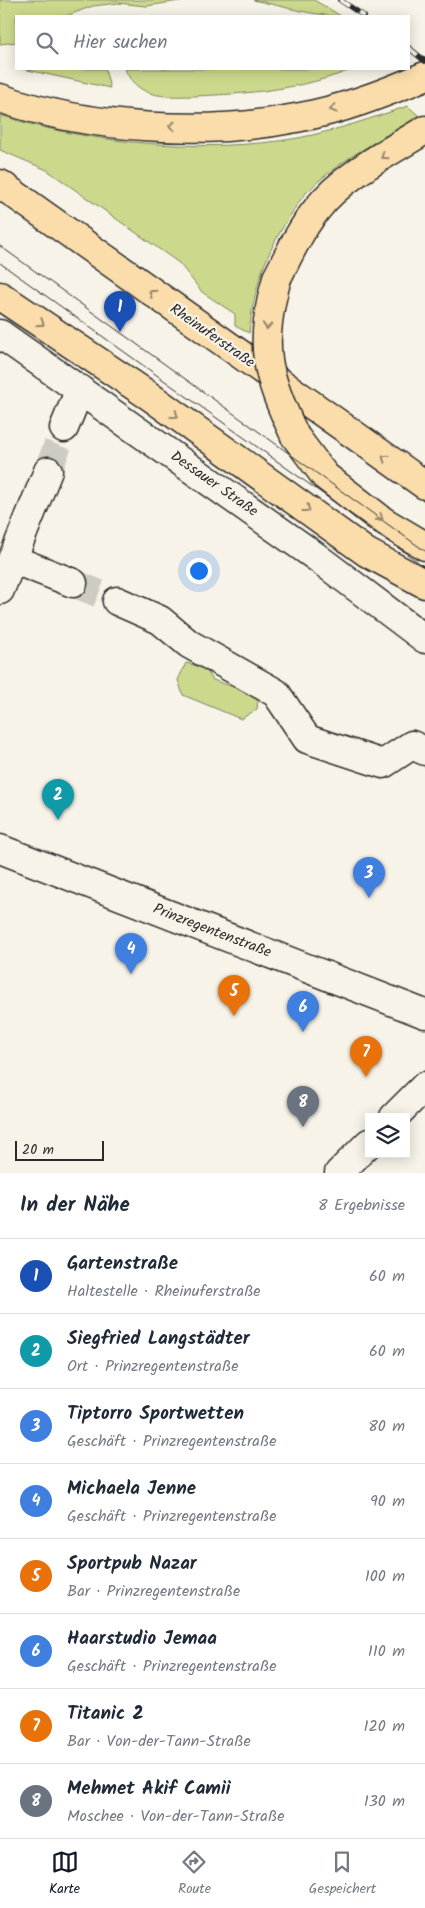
<!DOCTYPE html>
<html lang="de">
<head>
<meta charset="utf-8">
<style>
  :root { --surface:#fff; --page:#f6f6f7; --text:#1f2937; --muted:#747a83; --line:#e0e1e3; --accent:#111827 }
  body { margin:0; font-family:Kalam,sans-serif; background:var(--page); color:var(--text) }
  .controls { position:absolute; right:15px; bottom:15px; display:grid; overflow:hidden; border-radius:0px; box-shadow:0 2px 12px #0003 }
  .controls button { width:45px; height:45px; display:grid; place-items:center; padding:0; border:0; border-bottom:1px solid var(--line); background:var(--surface); color:var(--text); font:25px sans-serif }
  .scale { position:absolute; left:15px; bottom:12px; width:89px; box-sizing:border-box; padding-left:5px; border:2px solid #2b2b2b; border-top:0; font-size:14px; line-height:18px; white-space:nowrap; color:#2b2b2b; -webkit-text-stroke:4px #f7f3e8; paint-order:stroke }
  .you { position:absolute; left:198px; top:570px; width:18px; height:18px; margin:-12px; border:4px solid #fff; border-radius:50%; background:#1a73e8; box-shadow:0 0 0 8px #1a73e833 }
  .badge { display:grid; place-items:center; width:32px; height:32px; border-radius:50%; background:var(--accent); color:#fff; font-size:16px; font-weight:700 }
  .pin { position:absolute; translate:-50% -41px; filter:drop-shadow(0 1px 2px #0008) }
  .pin::after { content:''; position:absolute; top:26px; width:18px; height:15px; background:inherit; clip-path:polygon(0 0,100% 0,50% 100%) }
  .list { margin:0; padding:0; list-style:none }
  h2 { display:flex; justify-content:space-between; align-items:center; height:65px; margin:0; padding:0 20px; font-size:21px }
  h2 small { font-size:16px; font-weight:400; color:var(--muted) }
  .list li { display:grid; grid-template-columns:32px 1fr auto; gap:15px; align-items:center; box-sizing:border-box; height:75px; padding:0 20px; border-top:1px solid var(--line) }
  .list b { display:block; font-size:19px; white-space:nowrap }
  .list p { margin:0; font-size:16px; white-space:nowrap; color:var(--muted) }
  .list em { font-size:16px; font-style:normal; color:var(--muted) }
  .icon { flex:none; width:28px; height:28px; fill:none; stroke:currentColor; stroke-width:2; stroke-linecap:round; stroke-linejoin:round }
  .map { position:relative; flex:none; width:425px; height:1173px; overflow:hidden }
  .search { position:absolute; background:var(--surface); box-shadow:0 2px 12px #0003; left:15px; right:15px; top:15px; height:55px; display:flex; align-items:center; gap:12px; box-sizing:border-box; padding:0 18px; border-radius:0px; color:var(--muted); font-size:19px }
  .sheet { height:665px; background:var(--surface) }
  nav { display:flex; justify-content:space-around; align-items:center; box-sizing:border-box; height:70px; border-top:1px solid var(--line); background:var(--surface); font-size:14px; color:var(--muted) }
  nav a { display:grid; justify-items:center; gap:2px }
  nav .on { color:var(--accent) }
  .map>svg:first-child { display:block }
  .green { fill:#ccd98c; stroke:#7c825c }
  .lines { fill:none; stroke-linecap:round; stroke-linejoin:round }
  .street-tunnel { stroke:#cecbc2; stroke-width:28; stroke-dasharray:28 14; stroke-linecap:butt }
  .street-casing { stroke:#2b2b2b; stroke-width:31 }
  .primary-casing { stroke:#2b2b2b; stroke-width:31 }
  .highway-casing { stroke:#2b2b2b; stroke-width:31 }
  .street { stroke:#f7f3e8; stroke-width:28 }
  .primary { stroke:#fbddab; stroke-width:28 }
  .highway { stroke:#fbddab; stroke-width:28 }
  .tram { stroke:#2b2b2b; stroke-width:1 }
  .rail-casing { stroke:#2b2b2b; stroke-width:5.5 }
  .rail { stroke:#f7f3e8; stroke-width:4; stroke-dasharray:11; stroke-linecap:butt }
  .highway-bridge-casing { stroke:#2b2b2b; stroke-width:31; stroke-linecap:butt }
  .highway-bridge { stroke:#fbddab; stroke-width:28 }
  .oneway { stroke:#93846b }
  .labels { text-anchor:middle; dominant-baseline:central; stroke-width:4.5; stroke-linejoin:round; paint-order:stroke }
  .street-label { font-size:15px; fill:#2b2b2b; stroke:#f7f3e8 }
</style>
</head>
<body>
<div class="map">
<svg width="425" height="1173" viewBox="0 0 425 1173">
  <rect width="100%" height="100%" fill="#f7f3e8"/>
  <filter id="ink" filterUnits="userSpaceOnUse"><feTurbulence type="fractalNoise" baseFrequency=".02" numOctaves="2"/><feDisplacementMap in="SourceGraphic" scale="10" xChannelSelector="R" yChannelSelector="G"/><feConvolveMatrix kernelMatrix="1 2 1 2 8 2 1 2 1" color-interpolation-filters="sRGB"/></filter>
  <g filter="url(#ink)">
    <!-- green -->
    <path class="green" d="M 0,0 L 187,0 L 146,6 L 118,3 L 93,6 L 66,16 L 16,16 L 16,42 L 0,44 Z
      M 253,0 L 314,0 L 341,16 C 312,16 283,6 253,0 Z
      M 23,69 L 105,69 L 110,88 Z
      M 125,69 L 353,69 C 303,89 248,94 194,96 C 179,96 159,98 145,91 C 135,86 129,79 125,69 Z
      M 408,106 L 419,116 C 381,139 337,161 306,193 C 300,200 295,208 290,216 C 265,254 254,287 249,333 L 235,326 L 235,314 L 202,292 L 179,263 L 47,170 L 0,150 L 0,115 C 87,144 207,154 298,138 C 335,131 372,118 408,106 Z
      M 186,663 L 205,668 L 213,680 L 251,693 L 258,699 L 257,709 L 241,719 L 183,695 L 178,680 Z"/>
    <g class="lines">
      <!-- street-tunnel -->
      <path class="street-tunnel" d="M 48,471 L 64,428
        M 73,583 L 117,601"/>
      <!-- street casing -->
      <g class="street-casing">
        <path id="street" d="M 0,334 L 315,556 L 425,639
          M 64,428 L 80,389
          M 12,559 L 73,583
          M 0,590 L 48,471
          M 117,601 L 160,620 L 189,644 L 276,693 L 307,739 L 383,764 L 412,745 L 425,751
          M 0,849 L 425,1014
          M 394,1117 L 425,1086
          M 339,1173 L 369,1143"/>
      </g>
      <!-- primary casing -->
      <g class="primary-casing">
        <path id="primary" d="M 0,184 L 425,485
          M 0,296 L 148,395 L 366,552 L 425,584"/>
      </g>
      <!-- highway casing -->
      <g class="highway-casing">
        <path id="highway" d="M 0,98 C 87,129 206,136 296,118 C 341,110 383,94 425,76
          M 277,278 C 289,254 300,230 317,209 C 341,177 391,151 425,130
          M 295,436 L 325,476 L 383,521 L 425,546"/>
      </g>
      <!-- street -->
      <use href="#street" class="street"/>
      <!-- primary -->
      <use href="#primary" class="primary"/>
      <!-- highway -->
      <use href="#highway" class="highway"/>
      <!-- tram -->
      <path class="tram" d="M 0,246 L 425,551
        M 0,263 L 425,567"/>
      <!-- rail casing -->
      <g class="rail-casing">
        <path id="rail" d="M 340,0 L 364,16
          M 409,48 L 425,61"/>
      </g>
      <!-- rail -->
      <use href="#rail" class="rail"/>
      <!-- highway-bridge casing -->
      <g class="highway-bridge-casing">
        <path id="highway-bridge" d="M 277,278 C 258,347 266,374 295,436"/>
      </g>
      <!-- highway-bridge -->
      <use href="#highway-bridge" class="highway-bridge"/>
    </g>
    <!-- one-way arrows -->
    <defs><path id="oneway-chevron" d="M-2-3.5L2.5 0L-2 3.5" fill="none" stroke-width="1.6" stroke-linecap="round" stroke-linejoin="round" transform="scale(1.25)"/></defs>
    <g class="oneway">
      <use href="#oneway-chevron" transform="translate(333 109) rotate(166)"/>
      <use href="#oneway-chevron" transform="translate(172 126) rotate(-179)"/>
      <use href="#oneway-chevron" transform="translate(384 156) rotate(146)"/>
      <use href="#oneway-chevron" transform="translate(152 293) rotate(-145)"/>
      <use href="#oneway-chevron" transform="translate(41 323) rotate(34)"/>
      <use href="#oneway-chevron" transform="translate(267 326) rotate(94)"/>
      <use href="#oneway-chevron" transform="translate(175 415) rotate(36)"/>
      <use href="#oneway-chevron" transform="translate(385 458) rotate(-145)"/>
      <use href="#oneway-chevron" transform="translate(307 509) rotate(36)"/>
      <use href="#oneway-chevron" transform="translate(380 518) rotate(36)"/>
    </g>
  </g>
  <g class="labels">
    <!-- street labels -->
    <g class="street-label">
      <text transform="translate(212 336) rotate(35)">Rheinuferstraße</text>
      <text transform="translate(214 484) rotate(35)">Dessauer Straße</text>
      <text transform="translate(212 931) rotate(21)">Prinzregentenstraße</text>
    </g>
  </g>
</svg>
<div class="controls">
<button><svg class="icon" aria-label="layers" viewBox="0 0 24 24"><path d="M12 4l9 5-9 5-9-5zM3 14l9 5 9-5"/></svg></button>
</div>
<div class="scale">20 m</div>
<div class="you"></div>
<div class="pin badge" style="left:120px;top:332px;background:#1a4fb4">1</div>
<div class="pin badge" style="left:58px;top:820px;background:#0f9aa8">2</div>
<div class="pin badge" style="left:369px;top:898px;background:#3f7fe0">3</div>
<div class="pin badge" style="left:131px;top:974px;background:#3f7fe0">4</div>
<div class="pin badge" style="left:234px;top:1016px;background:#e8710a">5</div>
<div class="pin badge" style="left:303px;top:1032px;background:#3f7fe0">6</div>
<div class="pin badge" style="left:366px;top:1077px;background:#e8710a">7</div>
<div class="pin badge" style="left:303px;top:1127px;background:#6b7280">8</div>
<div class="search"><svg class="icon" aria-label="search" viewBox="0 0 24 24"><circle cx="10" cy="10" r="6"/><path d="M15 15l6 6"/></svg>Hier suchen</div>
</div>
<section class="sheet">
<h2>In der Nähe<small>8 Ergebnisse</small></h2>
<ul class="list">
<li><span class="badge" style="background:#1a4fb4">1</span><div><b>Gartenstraße</b><p>Haltestelle · Rheinuferstraße</p></div><em>60 m</em></li>
<li><span class="badge" style="background:#0f9aa8">2</span><div><b>Siegfried Langstädter</b><p>Ort · Prinzregentenstraße</p></div><em>60 m</em></li>
<li><span class="badge" style="background:#3f7fe0">3</span><div><b>Tiptorro Sportwetten</b><p>Geschäft · Prinzregentenstraße</p></div><em>80 m</em></li>
<li><span class="badge" style="background:#3f7fe0">4</span><div><b>Michaela Jenne</b><p>Geschäft · Prinzregentenstraße</p></div><em>90 m</em></li>
<li><span class="badge" style="background:#e8710a">5</span><div><b>Sportpub Nazar</b><p>Bar · Prinzregentenstraße</p></div><em>100 m</em></li>
<li><span class="badge" style="background:#3f7fe0">6</span><div><b>Haarstudio Jemaa</b><p>Geschäft · Prinzregentenstraße</p></div><em>110 m</em></li>
<li><span class="badge" style="background:#e8710a">7</span><div><b>Titanic 2</b><p>Bar · Von-der-Tann-Straße</p></div><em>120 m</em></li>
<li><span class="badge" style="background:#6b7280">8</span><div><b>Mehmet Akif Camii</b><p>Moschee · Von-der-Tann-Straße</p></div><em>130 m</em></li>
</ul>
</section>
<nav>
<a class="on"><svg class="icon" aria-label="map" viewBox="0 0 24 24"><path d="M3 6l6-2 6 2 6-2v14l-6 2-6-2-6 2zM9 4v14M15 6v14"/></svg>Karte</a>
<a><svg class="icon" aria-label="directions" viewBox="0 0 24 24"><path d="M12 3l9 9-9 9-9-9zM9 14v-3h6M13 9l2 2-2 2"/></svg>Route</a>
<a><svg class="icon" aria-label="saved" viewBox="0 0 24 24"><path d="M7 4h10v16l-5-4-5 4z"/></svg>Gespeichert</a>
</nav>
</body>
</html>
